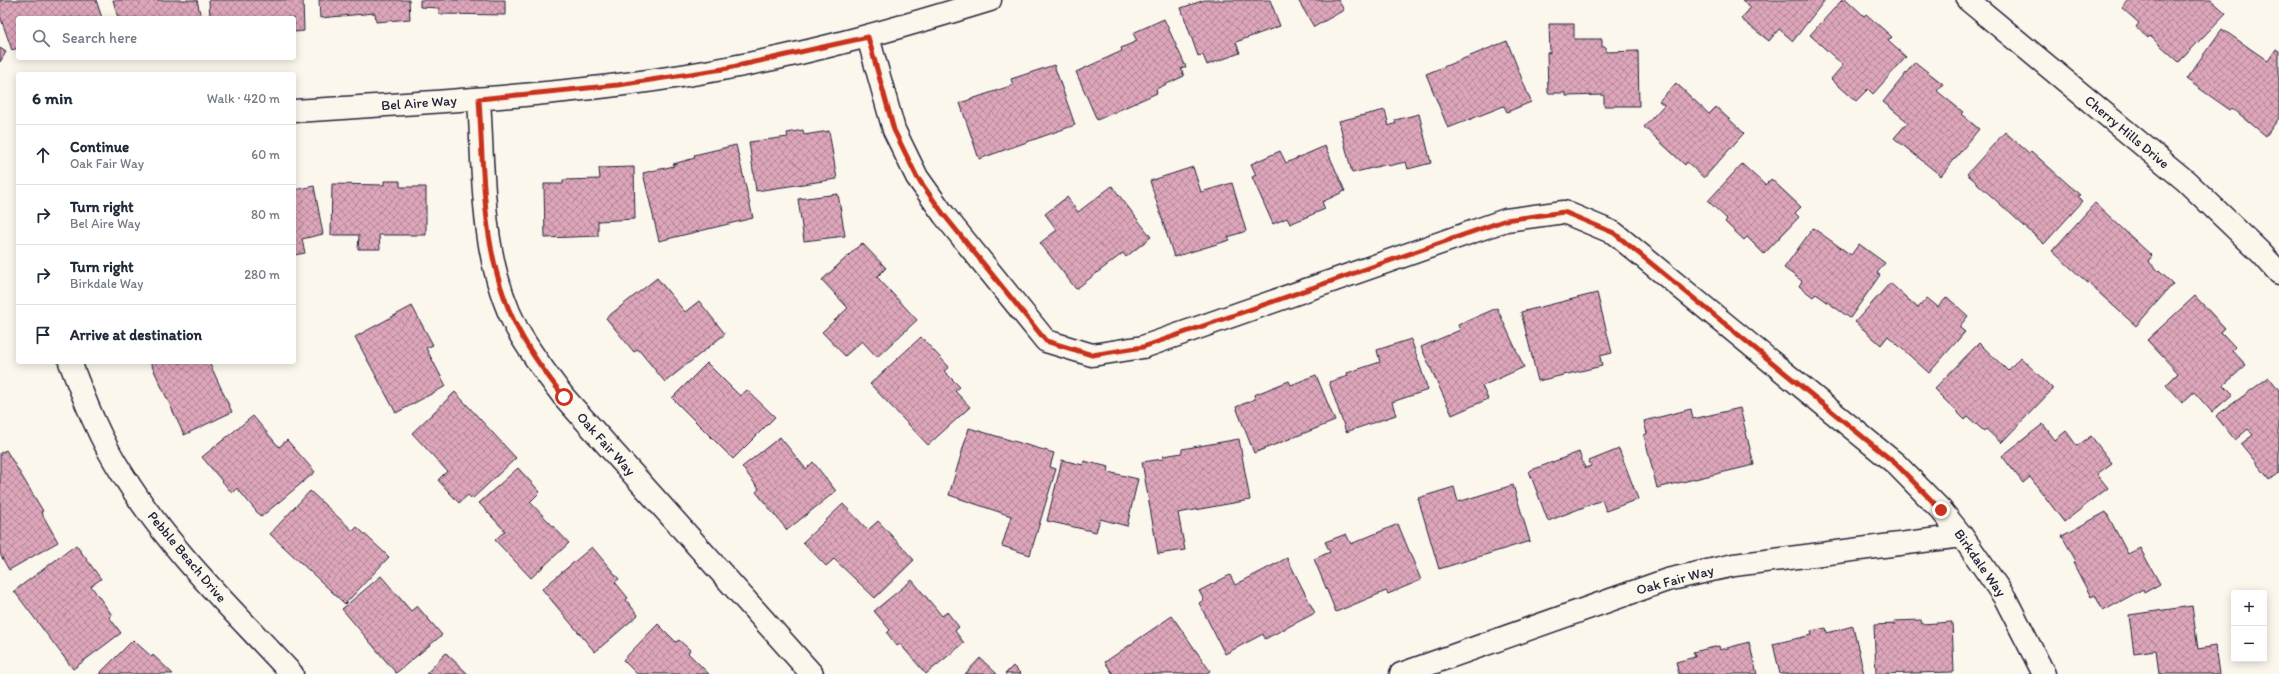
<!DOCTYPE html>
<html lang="en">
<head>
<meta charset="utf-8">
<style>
  :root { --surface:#fff; --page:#f6f6f7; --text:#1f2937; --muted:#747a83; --line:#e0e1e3 }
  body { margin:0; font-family:Itim,sans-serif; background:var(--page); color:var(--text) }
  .controls { position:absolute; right:12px; bottom:12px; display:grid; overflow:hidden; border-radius:4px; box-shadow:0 2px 10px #0003 }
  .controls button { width:36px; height:36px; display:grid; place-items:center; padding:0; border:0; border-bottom:1px solid var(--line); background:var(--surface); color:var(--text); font:20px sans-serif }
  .stop { position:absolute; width:12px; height:12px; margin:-9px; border:3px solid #c8321e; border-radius:50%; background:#fff }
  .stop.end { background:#c8321e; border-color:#fff; box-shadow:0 1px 4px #0008 }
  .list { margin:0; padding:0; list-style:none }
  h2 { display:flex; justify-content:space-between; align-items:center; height:52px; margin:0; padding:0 16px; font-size:17px }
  h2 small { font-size:13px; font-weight:400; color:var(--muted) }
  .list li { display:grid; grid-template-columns:26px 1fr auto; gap:12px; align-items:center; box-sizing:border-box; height:60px; padding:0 16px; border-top:1px solid var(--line) }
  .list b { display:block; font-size:15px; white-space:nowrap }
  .list p { margin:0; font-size:13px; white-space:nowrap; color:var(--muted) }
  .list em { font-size:13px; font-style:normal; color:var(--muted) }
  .icon { flex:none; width:22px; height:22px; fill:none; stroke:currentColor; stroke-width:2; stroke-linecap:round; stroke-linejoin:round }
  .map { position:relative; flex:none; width:2279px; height:674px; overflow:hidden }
  .search { position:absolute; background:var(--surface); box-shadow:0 2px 10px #0003; left:16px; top:16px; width:280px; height:44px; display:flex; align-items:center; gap:10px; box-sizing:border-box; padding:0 14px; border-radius:4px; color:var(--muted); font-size:15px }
  .panel { position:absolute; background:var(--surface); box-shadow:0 2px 10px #0003; left:16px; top:72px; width:280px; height:292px; border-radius:4px }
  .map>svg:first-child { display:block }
  .building { fill:url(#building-cross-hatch); stroke:#22223b }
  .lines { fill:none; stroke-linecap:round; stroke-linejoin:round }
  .minor-casing { stroke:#22223b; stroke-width:25 }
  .minor { stroke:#fbf7ec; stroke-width:22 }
  .route { stroke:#c8321e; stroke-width:5 }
  .labels { text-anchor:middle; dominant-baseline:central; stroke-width:3; stroke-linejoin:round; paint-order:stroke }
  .street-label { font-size:14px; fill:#22223b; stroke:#fbf7ec }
</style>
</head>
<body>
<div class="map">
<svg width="2279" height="674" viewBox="0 0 2279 674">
  <defs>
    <pattern id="building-cross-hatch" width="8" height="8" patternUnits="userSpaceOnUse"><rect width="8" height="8" fill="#dda6ba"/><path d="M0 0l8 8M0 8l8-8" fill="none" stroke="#b38798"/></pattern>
  </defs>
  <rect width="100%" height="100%" fill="#fbf7ec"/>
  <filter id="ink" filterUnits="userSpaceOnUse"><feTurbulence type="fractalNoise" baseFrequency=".025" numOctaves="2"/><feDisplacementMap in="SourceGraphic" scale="8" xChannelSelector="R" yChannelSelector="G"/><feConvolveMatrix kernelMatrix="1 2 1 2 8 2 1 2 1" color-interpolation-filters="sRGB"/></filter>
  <g filter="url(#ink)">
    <!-- building -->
    <path class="building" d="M 0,0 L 96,0 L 102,18 L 18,18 L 18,48 L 12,50 L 0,16 Z
      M 113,0 L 197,0 L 201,18 L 118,18 Z
      M 209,0 L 303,0 L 304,31 L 294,32 L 294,18 L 210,18 Z
      M 319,0 L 409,0 L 410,19 L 376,22 L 375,13 L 320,18 Z
      M 420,0 L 505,0 L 505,15 L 439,14 L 439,8 L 420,7 Z
      M 1205,0 L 1270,0 L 1280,26 L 1236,42 L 1240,53 L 1207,65 L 1203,55 L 1198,56 L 1181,8 Z
      M 1298,0 L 1338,0 L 1344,10 L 1314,27 Z
      M 1742,0 L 1825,0 L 1793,41 L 1779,29 L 1769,41 L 1741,19 L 1751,7 Z
      M 1842,0 L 1847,0 L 1864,16 L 1866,14 L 1892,37 L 1888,41 L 1906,57 L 1873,94 L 1868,89 L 1856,101 L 1831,79 L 1843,65 L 1810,35 Z
      M 2129,0 L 2211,0 L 2226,13 L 2179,62 L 2150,36 L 2148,38 L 2136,27 L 2139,23 L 2122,8 Z
      M 1164,19 L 1186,67 L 1181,69 L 1184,76 L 1156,89 L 1157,93 L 1097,120 L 1076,72 L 1122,51 L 1121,48 L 1137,41 L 1133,33 Z
      M 1549,24 L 1574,24 L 1574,39 L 1602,39 L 1602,47 L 1606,47 L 1606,52 L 1638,51 L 1639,106 L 1604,106 L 1604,95 L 1566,96 L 1566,93 L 1548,93 L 1547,52 L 1550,53 Z
      M 2222,29 L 2268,61 L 2276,49 L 2279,51 L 2279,118 L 2266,136 L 2232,108 L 2230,110 L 2186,79 Z
      M 1507,41 L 1531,102 L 1507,112 L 1504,106 L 1448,128 L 1426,74 Z
      M 0,48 L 6,52 L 0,62 Z
      M 1915,62 L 1943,84 L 1937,91 L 1963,112 L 1961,114 L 1979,129 L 1941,176 L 1894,138 L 1908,122 L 1883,102 Z
      M 1054,65 L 1075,125 L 979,159 L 960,103 L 1013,85 L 1011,79 Z
      M 1676,83 L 1709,114 L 1716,107 L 1744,133 L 1704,178 L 1687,162 L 1685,165 L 1644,127 L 1664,105 L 1659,101 Z
      M 1385,110 L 1389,126 L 1396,123 L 1395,120 L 1419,114 L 1431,163 L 1408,169 L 1406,162 L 1388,166 L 1388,164 L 1352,173 L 1339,121 Z
      M 803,130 L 804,135 L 829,131 L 837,179 L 756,191 L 749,142 L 788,137 L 787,133 Z
      M 2005,132 L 2029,153 L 2031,151 L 2080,195 L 2078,196 L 2083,201 L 2044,244 L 1967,174 Z
      M 736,145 L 753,218 L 659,241 L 643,173 L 674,166 L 673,164 L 695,158 L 694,155 Z
      M 1325,146 L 1345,191 L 1322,202 L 1325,209 L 1290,224 L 1287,218 L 1273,224 L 1252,177 L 1256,175 L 1251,164 L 1280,151 L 1286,163 Z
      M 1742,164 L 1765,185 L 1771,179 L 1801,207 L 1795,213 L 1799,217 L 1764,254 L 1747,237 L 1744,240 L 1725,222 L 1727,219 L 1708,201 Z
      M 634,167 L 635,219 L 598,221 L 598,236 L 545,238 L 544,184 L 563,184 L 563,180 L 600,179 L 599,168 Z
      M 1193,167 L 1201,192 L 1232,183 L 1246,231 L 1228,237 L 1230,240 L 1174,257 L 1150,181 Z
      M 384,181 L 400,181 L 400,187 L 426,187 L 426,235 L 379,235 L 380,249 L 358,249 L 359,235 L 331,235 L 332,184 L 384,185 Z
      M 314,186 L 323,234 L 302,239 L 305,253 L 294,255 L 294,190 Z
      M 1112,186 L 1151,237 L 1126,257 L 1123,253 L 1076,289 L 1040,243 L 1057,230 L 1045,214 L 1067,197 L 1078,212 Z
      M 838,194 L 845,236 L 804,241 L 798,199 Z
      M 2095,203 L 2152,256 L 2148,261 L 2173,284 L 2136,326 L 2052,251 Z
      M 1813,228 L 1851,255 L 1859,244 L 1885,263 L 1877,273 L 1880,275 L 1850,318 L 1816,294 L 1813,297 L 1799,286 L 1802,281 L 1784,268 Z
      M 862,243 L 886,268 L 877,277 L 917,320 L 877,357 L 862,341 L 845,356 L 822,332 L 848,308 L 822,280 Z
      M 657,278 L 685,312 L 699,301 L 725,334 L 665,382 L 638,349 L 634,352 L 606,318 Z
      M 1890,283 L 1918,308 L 1927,298 L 1938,307 L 1947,297 L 1968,316 L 1959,327 L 1965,332 L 1929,373 L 1888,336 L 1881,345 L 1855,322 Z
      M 1597,293 L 1612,353 L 1600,356 L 1602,366 L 1538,381 L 1521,312 Z
      M 2195,296 L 2225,328 L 2221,332 L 2235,347 L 2232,350 L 2246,365 L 2224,385 L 2233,394 L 2212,412 L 2194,392 L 2182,403 L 2166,385 L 2178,373 L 2147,340 Z
      M 412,306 L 433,345 L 426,348 L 446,386 L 396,413 L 355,337 Z
      M 1497,308 L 1524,367 L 1482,386 L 1488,399 L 1452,415 L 1421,347 L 1460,330 L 1458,325 Z
      M 921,337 L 949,367 L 944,371 L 960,387 L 955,391 L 970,407 L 928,445 L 870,384 Z
      M 1411,339 L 1428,390 L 1392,402 L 1396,415 L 1346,432 L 1329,382 L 1348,376 L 1347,373 L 1380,362 L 1377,350 Z
      M 1979,343 L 2008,371 L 2020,357 L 2053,389 L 2001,443 L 1986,429 L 1984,431 L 1968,417 L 1965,420 L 1934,389 Z
      M 150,362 L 209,362 L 232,412 L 184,435 Z
      M 707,363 L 740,396 L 747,390 L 775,417 L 733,459 L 672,398 Z
      M 1316,375 L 1335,421 L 1254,453 L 1236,407 L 1255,399 L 1254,395 L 1289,381 L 1291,385 Z
      M 2269,377 L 2279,390 L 2279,473 L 2270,480 L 2241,444 L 2253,435 L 2248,429 L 2235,440 L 2216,416 Z
      M 455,392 L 516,458 L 472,499 L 468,495 L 459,503 L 438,480 L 447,471 L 412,433 Z
      M 1740,408 L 1754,465 L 1657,488 L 1644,435 L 1647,434 L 1644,421 L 1691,409 L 1693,419 Z
      M 253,416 L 279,447 L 287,440 L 315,472 L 261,517 L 237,488 L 232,493 L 202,457 Z
      M 2043,424 L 2055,440 L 2066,431 L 2077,446 L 2091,436 L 2112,463 L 2097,474 L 2108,488 L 2064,522 L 2030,477 L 2023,483 L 2002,456 Z
      M 969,428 L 1054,453 L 1050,467 L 1056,469 L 1030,555 L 1002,546 L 1011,516 L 949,495 Z
      M 780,437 L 806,469 L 813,462 L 836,491 L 787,530 L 756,492 L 759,489 L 742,467 Z
      M 1239,439 L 1250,500 L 1178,513 L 1185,550 L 1158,554 L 1142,462 L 1163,459 L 1163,456 L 1182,453 L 1182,449 Z
      M 1619,449 L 1638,499 L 1606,511 L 1602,500 L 1548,521 L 1529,471 L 1579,452 L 1585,468 L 1591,466 L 1589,461 Z
      M 6,450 L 43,511 L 41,512 L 58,542 L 9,570 L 0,554 L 0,453 Z
      M 1062,460 L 1083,465 L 1084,461 L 1109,467 L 1108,472 L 1138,479 L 1127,526 L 1100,519 L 1096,532 L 1047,521 Z
      M 518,468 L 540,492 L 530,502 L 569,543 L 531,578 L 495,540 L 505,531 L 479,503 Z
      M 1513,485 L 1530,541 L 1439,569 L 1418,498 L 1454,487 L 1458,502 Z
      M 310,491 L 353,531 L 357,527 L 389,557 L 345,604 L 270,534 Z
      M 843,504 L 868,530 L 878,521 L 914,560 L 875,598 L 834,559 L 826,566 L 803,542 Z
      M 2106,512 L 2128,554 L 2140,548 L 2160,584 L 2144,593 L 2143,589 L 2103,611 L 2095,595 L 2091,597 L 2073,563 L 2076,561 L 2062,536 Z
      M 1398,524 L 1421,580 L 1388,594 L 1386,591 L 1336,612 L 1314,559 L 1330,552 L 1325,542 L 1346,534 L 1351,544 Z
      M 76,545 L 101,579 L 91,586 L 112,615 L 109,617 L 121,633 L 73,669 L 14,591 Z
      M 592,547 L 619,579 L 615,582 L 628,598 L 626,600 L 638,615 L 595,652 L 542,589 Z
      M 1287,558 L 1315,613 L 1265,639 L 1263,634 L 1225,654 L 1199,603 L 1204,600 L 1199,591 L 1230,575 L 1235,585 Z
      M 381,576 L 411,611 L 417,606 L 442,635 L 396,673 L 342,609 Z
      M 912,580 L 942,616 L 947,612 L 959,627 L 955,631 L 964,643 L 926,674 L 900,644 L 897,646 L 887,633 L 890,630 L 874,611 Z
      M 2192,606 L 2198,649 L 2215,646 L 2219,674 L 2159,674 L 2156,650 L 2134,653 L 2129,615 Z
      M 1172,616 L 1210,671 L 1206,674 L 1113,674 L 1105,662 Z
      M 1921,620 L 1922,624 L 1952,622 L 1954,672 L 1876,674 L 1874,625 L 1895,624 L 1895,621 Z
      M 658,624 L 676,642 L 679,640 L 690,650 L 688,653 L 709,674 L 637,674 L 623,660 Z
      M 1853,626 L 1864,674 L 1780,674 L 1773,644 L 1812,635 L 1811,631 L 1826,628 L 1827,633 Z
      M 133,640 L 152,657 L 153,655 L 173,674 L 99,674 Z
      M 1749,642 L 1757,674 L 1679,674 L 1676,662 L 1695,657 L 1693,652 L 1719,646 L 1720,650 Z
      M 446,653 L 468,674 L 426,674 Z
      M 980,658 L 997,674 L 965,674 Z
      M 1013,666 L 1021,674 L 1005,674 Z"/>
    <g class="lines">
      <!-- minor casing -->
      <g class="minor-casing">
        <path id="minor" d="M 1968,0 L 2186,181 L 2261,253 L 2279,273
          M 868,37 L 894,130 L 917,177 L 944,215 L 1046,341 L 1092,355 L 1143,347 L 1506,220 L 1564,212 L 1614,233 L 1896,464 L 1941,510 L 1962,536 L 2005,598 L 2044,674
          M 479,99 C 484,175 480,259 517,329 C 531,354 547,375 564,397 L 812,674
          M 294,111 C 437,102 581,95 722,69 C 813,53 902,27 990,0
          M 70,362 C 85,401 100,440 123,475 C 169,549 233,610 292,674
          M 1401,674 L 1667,580 L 1734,565 L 1962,536"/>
      </g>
      <!-- minor -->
      <use href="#minor" class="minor"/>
    </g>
  </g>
  <g class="lines" filter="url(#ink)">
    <!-- route -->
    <path class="route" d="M 564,397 C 547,375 531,354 518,329 C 481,259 484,175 479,99 L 618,85 L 723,69 L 868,37 L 894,130 L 917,177 L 944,215 L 1046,341 L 1092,355 L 1143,347 L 1506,220 L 1564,212 L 1614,233 L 1896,464 L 1941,510"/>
  </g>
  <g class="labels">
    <!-- street labels -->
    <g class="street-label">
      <text transform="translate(419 103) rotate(-4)">Bel Aire Way</text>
      <text transform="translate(2127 132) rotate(40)">Cherry Hills Drive</text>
      <text transform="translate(606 444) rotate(48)">Oak Fair Way</text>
      <text transform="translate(187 557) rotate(50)">Pebble Beach Drive</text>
      <text transform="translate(1980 563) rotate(55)">Birkdale Way</text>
      <text transform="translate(1675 580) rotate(-15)">Oak Fair Way</text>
    </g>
  </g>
</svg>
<div class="controls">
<button>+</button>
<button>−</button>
</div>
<div class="stop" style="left:564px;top:397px"></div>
<div class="stop end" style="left:1941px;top:510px"></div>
<div class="search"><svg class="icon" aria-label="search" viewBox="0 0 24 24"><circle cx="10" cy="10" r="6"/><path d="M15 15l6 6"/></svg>Search here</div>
<section class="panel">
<h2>6 min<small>Walk · 420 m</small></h2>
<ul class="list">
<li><svg class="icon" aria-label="ahead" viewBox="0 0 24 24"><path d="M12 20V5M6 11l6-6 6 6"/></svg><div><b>Continue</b><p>Oak Fair Way</p></div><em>60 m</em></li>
<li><svg class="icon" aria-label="right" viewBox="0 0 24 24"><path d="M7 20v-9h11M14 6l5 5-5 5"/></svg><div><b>Turn right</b><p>Bel Aire Way</p></div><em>80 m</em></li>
<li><svg class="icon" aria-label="right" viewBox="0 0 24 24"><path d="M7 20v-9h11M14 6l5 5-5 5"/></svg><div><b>Turn right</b><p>Birkdale Way</p></div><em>280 m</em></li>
<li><svg class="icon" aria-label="arrive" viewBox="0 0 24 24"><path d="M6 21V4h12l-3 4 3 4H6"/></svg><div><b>Arrive at destination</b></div></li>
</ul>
</section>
</div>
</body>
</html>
